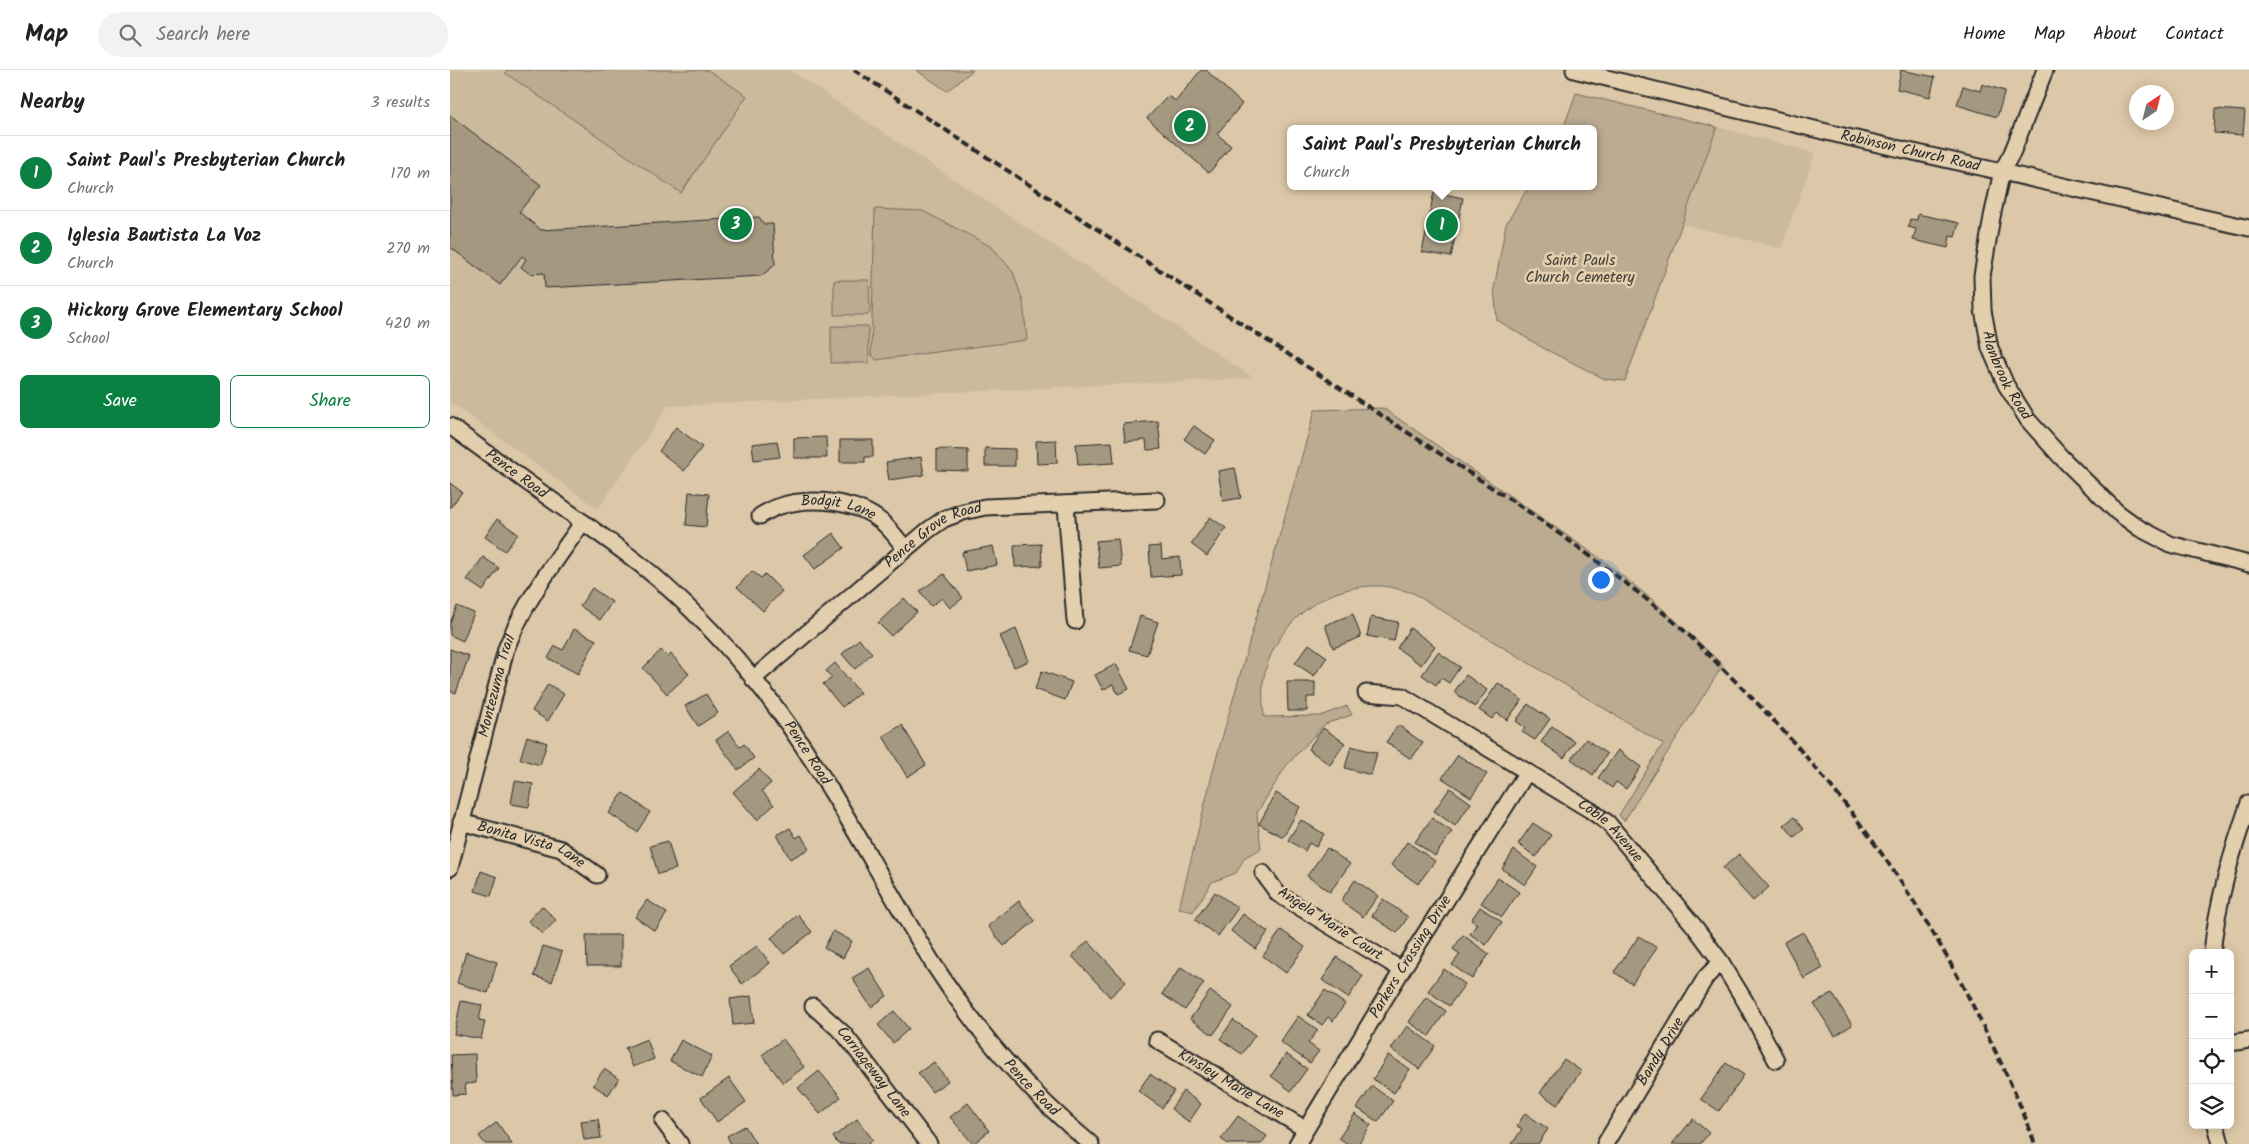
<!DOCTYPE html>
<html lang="en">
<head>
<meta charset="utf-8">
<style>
  :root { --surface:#fff; --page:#f2f2f2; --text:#202124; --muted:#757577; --line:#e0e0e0; --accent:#0b8043 }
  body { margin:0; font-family:Kalam,sans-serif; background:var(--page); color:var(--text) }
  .controls { position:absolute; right:15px; bottom:15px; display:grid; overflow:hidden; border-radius:8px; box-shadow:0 2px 12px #0003 }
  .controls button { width:45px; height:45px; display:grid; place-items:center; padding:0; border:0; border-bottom:1px solid var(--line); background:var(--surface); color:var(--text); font:25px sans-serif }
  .compass { position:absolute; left:1679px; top:15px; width:45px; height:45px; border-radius:50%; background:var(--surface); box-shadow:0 2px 12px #0003; rotate:35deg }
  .you { position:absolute; left:1150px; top:509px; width:18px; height:18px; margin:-12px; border:4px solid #fff; border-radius:50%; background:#1a73e8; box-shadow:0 0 0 8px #1a73e833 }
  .badge { display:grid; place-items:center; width:32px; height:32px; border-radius:50%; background:var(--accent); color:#fff; font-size:16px; font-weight:700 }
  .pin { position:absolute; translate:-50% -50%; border:2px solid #fff; box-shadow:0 1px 5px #0006 }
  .popup { position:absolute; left:837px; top:55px; width:310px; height:65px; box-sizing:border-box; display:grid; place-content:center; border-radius:8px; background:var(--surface); filter:drop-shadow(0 1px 4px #0005); font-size:16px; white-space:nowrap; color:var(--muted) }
  .popup b { font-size:19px; color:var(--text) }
  .popup::after { content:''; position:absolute; left:50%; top:100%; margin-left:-10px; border:10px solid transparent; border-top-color:var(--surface) }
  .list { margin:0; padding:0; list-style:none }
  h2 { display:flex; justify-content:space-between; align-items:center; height:65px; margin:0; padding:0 20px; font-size:21px }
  h2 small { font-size:16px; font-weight:400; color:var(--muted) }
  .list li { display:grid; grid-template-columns:32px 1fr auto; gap:15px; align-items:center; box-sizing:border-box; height:75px; padding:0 20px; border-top:1px solid var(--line) }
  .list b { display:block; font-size:19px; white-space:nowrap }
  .list p { margin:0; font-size:16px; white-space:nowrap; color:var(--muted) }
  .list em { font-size:16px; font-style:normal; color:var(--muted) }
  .actions { display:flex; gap:10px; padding:15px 20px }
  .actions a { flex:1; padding:11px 0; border:1px solid var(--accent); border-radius:8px; text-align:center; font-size:18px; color:var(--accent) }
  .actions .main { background:var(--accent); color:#fff }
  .icon { flex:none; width:28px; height:28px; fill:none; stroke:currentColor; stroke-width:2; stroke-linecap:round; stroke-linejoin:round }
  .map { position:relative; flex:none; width:1799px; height:1074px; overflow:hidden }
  header { display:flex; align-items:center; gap:30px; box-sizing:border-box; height:70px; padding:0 25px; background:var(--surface); border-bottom:1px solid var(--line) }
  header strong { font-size:24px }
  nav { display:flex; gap:28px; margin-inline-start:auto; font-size:18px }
  .search { width:350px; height:45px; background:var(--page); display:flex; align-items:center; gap:12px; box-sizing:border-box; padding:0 18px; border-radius:28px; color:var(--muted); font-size:19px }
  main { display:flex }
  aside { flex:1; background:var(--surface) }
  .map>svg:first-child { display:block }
  .built { fill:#cbba9c }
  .green { fill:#bbab91; stroke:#736b5e }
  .building { fill:#a49881; stroke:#2b2b2b }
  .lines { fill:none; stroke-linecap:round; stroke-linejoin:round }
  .minor-casing { stroke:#2b2b2b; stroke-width:19 }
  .minor { stroke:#e3cfad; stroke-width:15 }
  .rail { stroke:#2b2b2b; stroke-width:4; stroke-dasharray:8 4; stroke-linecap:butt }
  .labels { text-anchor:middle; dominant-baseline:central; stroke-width:5; stroke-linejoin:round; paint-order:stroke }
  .street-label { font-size:15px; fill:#2b2b2b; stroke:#e3cfad }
  .park-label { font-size:15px; fill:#413e3a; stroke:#e3cfad }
</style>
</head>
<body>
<header>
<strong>Map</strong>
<div class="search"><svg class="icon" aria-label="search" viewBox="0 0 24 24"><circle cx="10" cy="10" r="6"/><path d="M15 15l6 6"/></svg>Search here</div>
<nav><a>Home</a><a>Map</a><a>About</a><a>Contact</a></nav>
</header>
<main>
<aside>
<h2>Nearby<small>3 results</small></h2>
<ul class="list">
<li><span class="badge">1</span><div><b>Saint Paul's Presbyterian Church</b><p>Church</p></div><em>170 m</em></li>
<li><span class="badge">2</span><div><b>Iglesia Bautista La Voz</b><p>Church</p></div><em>270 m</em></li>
<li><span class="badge">3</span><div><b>Hickory Grove Elementary School</b><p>School</p></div><em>420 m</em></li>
</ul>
<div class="actions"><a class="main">Save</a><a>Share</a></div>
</aside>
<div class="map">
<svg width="1799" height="1074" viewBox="0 0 1799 1074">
  <rect width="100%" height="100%" fill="#dcc8a8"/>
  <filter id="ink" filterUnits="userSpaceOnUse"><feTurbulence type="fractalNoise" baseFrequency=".02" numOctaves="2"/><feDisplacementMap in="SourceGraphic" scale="10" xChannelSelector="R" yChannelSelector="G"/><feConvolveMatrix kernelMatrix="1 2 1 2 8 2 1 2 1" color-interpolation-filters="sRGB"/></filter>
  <g filter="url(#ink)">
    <!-- built -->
    <path class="built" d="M 0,0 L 339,0 L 804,308 L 218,336 L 148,439 L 0,332 Z
      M 1267,57 L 1365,83 L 1331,178 L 1232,154 Z"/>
    <!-- green -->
    <path class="green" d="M 57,0 L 258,0 L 297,26 L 231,123 L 55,3 Z
      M 466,0 L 523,0 L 497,21 Z
      M 1126,23 L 1267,57 L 1175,311 L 1155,309 L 1093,278 L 1047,250 L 1044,219 L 1056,154 L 1079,116 L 1143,116 L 1143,59 L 1113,59 Z
      M 425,139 L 473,141 L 542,177 L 563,202 L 573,231 L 577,270 L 426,290 L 421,284 Z
      M 386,210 L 419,210 L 420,242 L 418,245 L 384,245 L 384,211 Z
      M 381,256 L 418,256 L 419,293 L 381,293 Z
      M 933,338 L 1151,489 L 1204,531 L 1273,595 L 1174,751 L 1169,745 L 1213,674 L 963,523 C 952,520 940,516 929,516 C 872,514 822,556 813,612 C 812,623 813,636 814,647 L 870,646 L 897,636 L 902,645 L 875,654 L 836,696 L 807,743 L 811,779 L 795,787 L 786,803 L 762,812 L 743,842 L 729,838 L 765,693 L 865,340 Z"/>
    <!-- building -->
    <path class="building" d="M 751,0 L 756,0 L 792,34 L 767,64 L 781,76 L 759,103 L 697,48 L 718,26 L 726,31 Z
      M 1451,0 L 1485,7 L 1480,27 L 1447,19 Z
      M 1532,14 L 1555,21 L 1547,47 L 1507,35 L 1513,16 L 1530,21 Z
      M 1765,39 L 1795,41 L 1793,65 L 1764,63 Z
      M 0,45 L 91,115 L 69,142 L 91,160 L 309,147 L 314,154 L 323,154 L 325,195 L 311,206 L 95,218 L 94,203 L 80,204 L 71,197 L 76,189 L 72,186 L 50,215 L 0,177 Z
      M 984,122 L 1013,128 L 1001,187 L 972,182 Z
      M 1468,144 L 1509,153 L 1505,167 L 1500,166 L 1498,178 L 1463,170 L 1466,159 L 1458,157 L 1460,149 L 1467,150 Z
      M 708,351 L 711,379 L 697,380 L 696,370 L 675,372 L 673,354 Z
      M 744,356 L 765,370 L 755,384 L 734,369 Z
      M 226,357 L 252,377 L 234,401 L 209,381 Z
      M 376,367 L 377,388 L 344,388 L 344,368 Z
      M 390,370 L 423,370 L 423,387 L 415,387 L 415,392 L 390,392 Z
      M 606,370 L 607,393 L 587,394 L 586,371 Z
      M 327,371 L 330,387 L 304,390 L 302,374 Z
      M 662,372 L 664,393 L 628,395 L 626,374 Z
      M 535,378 L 565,379 L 565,396 L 535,396 Z
      M 487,379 L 518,380 L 518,401 L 487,400 Z
      M 471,387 L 474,405 L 439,410 L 436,392 Z
      M 785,398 L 791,428 L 773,431 L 768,401 Z
      M 0,413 L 12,422 L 0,438 Z
      M 239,422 L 259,424 L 256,457 L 236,455 Z
      M 760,447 L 776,458 L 757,486 L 741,474 Z
      M 47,449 L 68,464 L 55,481 L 35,467 Z
      M 383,463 L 394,478 L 365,499 L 354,485 Z
      M 668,469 L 671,496 L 649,498 L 646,471 Z
      M 591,474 L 592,496 L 565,497 L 564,475 Z
      M 543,476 L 547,495 L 516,501 L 512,482 Z
      M 711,476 L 712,489 L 730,487 L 731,505 L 701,507 L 699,477 Z
      M 33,487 L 49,498 L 33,521 L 17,510 Z
      M 302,501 L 311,508 L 315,504 L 332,521 L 313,541 L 287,517 Z
      M 494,504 L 513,528 L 500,538 L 492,528 L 481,536 L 470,521 Z
      M 142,518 L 162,532 L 150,550 L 130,536 Z
      M 454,528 L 467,542 L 441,566 L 428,553 Z
      M 7,536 L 24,543 L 13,571 L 0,565 L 0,553 Z
      M 903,544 L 911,567 L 883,578 L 875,555 Z
      M 690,546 L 708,552 L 697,585 L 679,580 Z
      M 921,547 L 948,552 L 944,571 L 917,566 Z
      M 960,558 L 985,576 L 971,595 L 947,578 Z
      M 124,559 L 146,570 L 128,604 L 98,588 L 105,576 L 113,580 Z
      M 566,559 L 579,591 L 564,597 L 550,566 Z
      M 409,569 L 422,583 L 405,599 L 392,584 Z
      M 859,574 L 877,587 L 864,606 L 845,593 Z
      M 0,579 L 19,586 L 6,623 L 0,621 Z
      M 211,580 L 218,587 L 221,584 L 239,604 L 217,624 L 193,598 Z
      M 988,582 L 1010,597 L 999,613 L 991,608 L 986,615 L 972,605 Z
      M 385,593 L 410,623 L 392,637 L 373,614 L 382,608 L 376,601 Z
      M 666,594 L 679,619 L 668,624 L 663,614 L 653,620 L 645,605 Z
      M 592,601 L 622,612 L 615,630 L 585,619 Z
      M 1016,605 L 1037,620 L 1025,637 L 1004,622 Z
      M 837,612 L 865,612 L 865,627 L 857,627 L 857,641 L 838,641 Z
      M 1048,613 L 1072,630 L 1057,650 L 1047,643 L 1042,649 L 1029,640 Z
      M 98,614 L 114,624 L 98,651 L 82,641 Z
      M 256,624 L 268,643 L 248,656 L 235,636 Z
      M 1078,634 L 1100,649 L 1085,670 L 1072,662 L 1075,658 L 1066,651 Z
      M 452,655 L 476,695 L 457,707 L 433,666 Z
      M 948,655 L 973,673 L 961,689 L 936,672 Z
      M 1102,656 L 1125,672 L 1114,688 L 1091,672 Z
      M 873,658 L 895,673 L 880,695 L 858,679 Z
      M 279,661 L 290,677 L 294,674 L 304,688 L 288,700 L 266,670 Z
      M 77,666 L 97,673 L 90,695 L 70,689 Z
      M 1136,669 L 1157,684 L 1143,705 L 1121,689 Z
      M 901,676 L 927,683 L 921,705 L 895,698 Z
      M 1168,680 L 1191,697 L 1176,719 L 1166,712 L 1162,718 L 1148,708 Z
      M 1008,685 L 1037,704 L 1021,727 L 992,708 Z
      M 309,699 L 321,713 L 312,721 L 324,735 L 307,750 L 283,722 Z
      M 65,711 L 83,714 L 79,737 L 61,734 Z
      M 1000,718 L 1021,733 L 1005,756 L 984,741 Z
      M 173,723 L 200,742 L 187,762 L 159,743 Z
      M 826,723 L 850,737 L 833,767 L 809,754 Z
      M 1344,747 L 1354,759 L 1344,767 L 1334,755 Z
      M 982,748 L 1002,762 L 985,786 L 965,772 Z
      M 851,750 L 874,764 L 866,777 L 859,773 L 855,781 L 838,770 Z
      M 1083,753 L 1101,765 L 1086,787 L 1068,774 Z
      M 340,758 L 346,768 L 351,765 L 359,779 L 340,789 L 327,765 Z
      M 218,771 L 226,799 L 208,804 L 200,776 Z
      M 957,772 L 985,791 L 968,814 L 941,795 Z
      M 877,778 L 900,794 L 880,822 L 857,806 Z
      M 1064,780 L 1087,797 L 1075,815 L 1052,799 Z
      M 1289,784 L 1319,817 L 1303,831 L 1273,798 Z
      M 31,801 L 47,807 L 41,826 L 25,821 Z
      M 1048,808 L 1069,822 L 1052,847 L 1031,833 Z
      M 905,810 L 928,826 L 913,847 L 891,831 Z
      M 765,822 L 788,838 L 768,866 L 745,850 Z
      M 933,829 L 958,847 L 947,863 L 922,846 Z
      M 197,830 L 217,843 L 205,861 L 185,847 Z
      M 569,831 L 585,851 L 554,876 L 538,856 Z
      M 92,836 L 106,850 L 93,864 L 78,851 Z
      M 1030,837 L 1052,852 L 1036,875 L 1020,864 L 1027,854 L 1021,850 Z
      M 793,844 L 818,862 L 806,879 L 781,861 Z
      M 348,845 L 362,862 L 334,884 L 321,868 Z
      M 831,860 L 855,877 L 836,903 L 813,886 Z
      M 383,861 L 402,871 L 393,888 L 374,878 Z
      M 1353,862 L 1373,898 L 1354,909 L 1334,872 Z
      M 136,865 L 171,865 L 171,896 L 137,896 Z
      M 1013,865 L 1039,884 L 1022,909 L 1002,895 L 1010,884 L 1003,879 Z
      M 1189,866 L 1207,878 L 1182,914 L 1164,902 Z
      M 638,871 L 676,912 L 660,927 L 622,886 Z
      M 93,876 L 112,882 L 102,912 L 84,906 Z
      M 307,876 L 320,893 L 292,914 L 279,896 Z
      M 16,882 L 47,892 L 38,923 L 7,913 Z
      M 887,887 L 913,906 L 898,928 L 872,910 Z
      M 731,897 L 754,913 L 735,940 L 712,924 Z
      M 419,898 L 437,926 L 421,937 L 402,908 Z
      M 994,899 L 1015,914 L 999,936 L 978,921 Z
      M 875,920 L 895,934 L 883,951 L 878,947 L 872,955 L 858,945 Z
      M 760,921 L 783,937 L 763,965 L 740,949 Z
      M 1382,923 L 1402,955 L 1385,966 L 1364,934 Z
      M 301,926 L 304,953 L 283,955 L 280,929 Z
      M 976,927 L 996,941 L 979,966 L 959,952 Z
      M 11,931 L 32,935 L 29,950 L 35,951 L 31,969 L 4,964 Z
      M 444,941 L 459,959 L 443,973 L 428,955 Z
      M 848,946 L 868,960 L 858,973 L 869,981 L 860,993 L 830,972 Z
      M 783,950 L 805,965 L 792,984 L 770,969 Z
      M 957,956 L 985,976 L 969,999 L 941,979 Z
      M 197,969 L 204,989 L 183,997 L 175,978 Z
      M 333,969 L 354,997 L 333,1013 L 312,985 Z
      M 231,970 L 262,986 L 252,1007 L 220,991 Z
      M 25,984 L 26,1013 L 15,1014 L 16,1024 L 3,1025 L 1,985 Z
      M 836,984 L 857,999 L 841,1021 L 821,1006 Z
      M 938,985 L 960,999 L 944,1023 L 923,1009 Z
      M 1114,989 L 1131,1001 L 1107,1035 L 1090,1023 Z
      M 484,992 L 498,1011 L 482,1022 L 468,1003 Z
      M 1276,993 L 1294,1005 L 1269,1041 L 1251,1029 Z
      M 154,999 L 169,1009 L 158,1025 L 143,1015 Z
      M 369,1001 L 391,1027 L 370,1044 L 348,1018 Z
      M 700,1004 L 724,1021 L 712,1038 L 688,1021 Z
      M 279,1008 L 296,1032 L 267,1052 L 251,1028 Z
      M 922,1016 L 943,1031 L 928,1052 L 907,1038 Z
      M 733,1021 L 751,1034 L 739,1052 L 721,1039 Z
      M 518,1033 L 539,1061 L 523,1074 L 500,1047 Z
      M 1075,1043 L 1098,1059 L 1088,1074 L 1062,1074 L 1072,1059 L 1067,1056 Z
      M 905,1044 L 921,1055 L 908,1074 L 898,1074 L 889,1068 Z
      M 788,1046 L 817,1066 L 811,1074 L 778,1074 L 771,1069 Z
      M 148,1049 L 151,1068 L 134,1070 L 131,1051 Z
      M 407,1049 L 423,1070 L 418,1074 L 388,1074 L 383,1067 Z
      M 1243,1049 L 1259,1063 L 1250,1074 L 1222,1074 Z
      M 47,1052 L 62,1074 L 35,1074 L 29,1066 Z
      M 295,1056 L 306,1074 L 281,1074 L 277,1066 Z"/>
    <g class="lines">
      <!-- minor casing -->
      <g class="minor-casing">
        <g id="minor">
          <path id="s1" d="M 1124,0 L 1393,66 L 1799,158"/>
          <path id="s2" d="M 1595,0 L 1562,83 L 1552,101 L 1542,147 L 1532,206 L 1533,240 L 1540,278 L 1556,315 L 1578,350 L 1611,387 L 1667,442 L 1689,458 L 1720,474 L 1799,494"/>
          <path id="s3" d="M 0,356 C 41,386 82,416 123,445 C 152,466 182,486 209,510 C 259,554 304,605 342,660 C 395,737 436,820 486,898 C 529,964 581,1025 641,1074"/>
          <path d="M 616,435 L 625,551"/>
          <path id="s4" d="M 310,446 C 315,443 321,439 327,437 C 359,426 406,430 432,452 C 441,460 448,469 455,479"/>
          <path id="s5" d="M 303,609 L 477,461 L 494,449 L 513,442 L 535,437 L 707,430"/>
          <path id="s6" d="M 916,623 L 952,626 L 1140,740 L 1158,753 L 1245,857 L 1271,892 L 1295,931 L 1326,990"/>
          <path id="s7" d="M 11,752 L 111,779 L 147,805"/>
          <path id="s8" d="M 0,798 L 56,579 C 74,532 104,493 133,452"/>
          <path d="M 813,803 L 828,824 L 952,900"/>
          <path d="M 1762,883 C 1767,832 1782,782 1799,733"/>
          <path id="s9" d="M 363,936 L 394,964 L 479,1074"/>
          <path id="s10" d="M 707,970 L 855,1059"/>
          <path d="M 1780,973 L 1799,970"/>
          <path d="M 213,1051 L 230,1074"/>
          <path d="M 1766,1055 L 1771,1074"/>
          <path id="s11" d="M 847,1074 L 952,900 L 1077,702"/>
          <path id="s12" d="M 1155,1074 L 1256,907 L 1271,892"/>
        </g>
      </g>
      <!-- minor -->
      <use href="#minor" class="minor"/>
      <!-- rail -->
      <path class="rail" d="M 404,0 L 1076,440 C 1126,475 1175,511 1222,550 C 1242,567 1260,586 1279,605 C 1384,707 1469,824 1533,956 C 1552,995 1571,1033 1585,1074"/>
    </g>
  </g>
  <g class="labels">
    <!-- street labels -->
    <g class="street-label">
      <text stroke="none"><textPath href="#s1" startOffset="346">Robinson Church Road</textPath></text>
      <text stroke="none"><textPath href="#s2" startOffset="321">Alanbrook Road</textPath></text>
      <text stroke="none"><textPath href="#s3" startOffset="82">Pence Road</textPath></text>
      <text stroke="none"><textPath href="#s4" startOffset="82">Bodgit Lane</textPath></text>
      <text stroke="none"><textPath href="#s5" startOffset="232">Pence Grove Road</textPath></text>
      <text stroke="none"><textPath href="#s8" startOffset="188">Montezuma Trail</textPath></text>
      <text stroke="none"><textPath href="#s3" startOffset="488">Pence Road</textPath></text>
      <text stroke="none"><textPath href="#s6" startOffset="285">Coble Avenue</textPath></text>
      <text stroke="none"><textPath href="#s7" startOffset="74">Bonita Vista Lane</textPath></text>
      <text transform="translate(880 854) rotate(33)">Angela Marie Court</text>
      <text stroke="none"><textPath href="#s11" startOffset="219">Parkers Crossing Drive</textPath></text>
      <text stroke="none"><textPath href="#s12" startOffset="108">Bandy Drive</textPath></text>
      <text stroke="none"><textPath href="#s9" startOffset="90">Carriageway Lane</textPath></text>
      <text stroke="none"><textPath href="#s10" startOffset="86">Kinsley Marie Lane</textPath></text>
      <text stroke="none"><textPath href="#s3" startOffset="892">Pence Road</textPath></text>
    </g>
    <!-- park labels -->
    <g class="park-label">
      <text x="1130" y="191">Saint Pauls<tspan x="1130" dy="17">Church Cemetery</tspan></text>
    </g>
  </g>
</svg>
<div class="controls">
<button>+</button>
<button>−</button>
<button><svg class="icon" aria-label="locate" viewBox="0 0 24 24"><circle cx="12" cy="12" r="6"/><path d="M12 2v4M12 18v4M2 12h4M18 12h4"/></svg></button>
<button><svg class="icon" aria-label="layers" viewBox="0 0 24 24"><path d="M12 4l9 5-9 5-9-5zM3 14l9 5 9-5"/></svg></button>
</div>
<svg class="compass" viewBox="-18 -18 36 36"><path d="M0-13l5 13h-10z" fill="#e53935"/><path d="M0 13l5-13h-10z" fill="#757577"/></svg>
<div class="you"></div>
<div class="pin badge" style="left:992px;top:155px">1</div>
<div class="popup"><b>Saint Paul's Presbyterian Church</b>Church</div>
<div class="pin badge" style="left:740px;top:56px">2</div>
<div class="pin badge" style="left:286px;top:154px">3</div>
</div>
</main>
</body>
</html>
